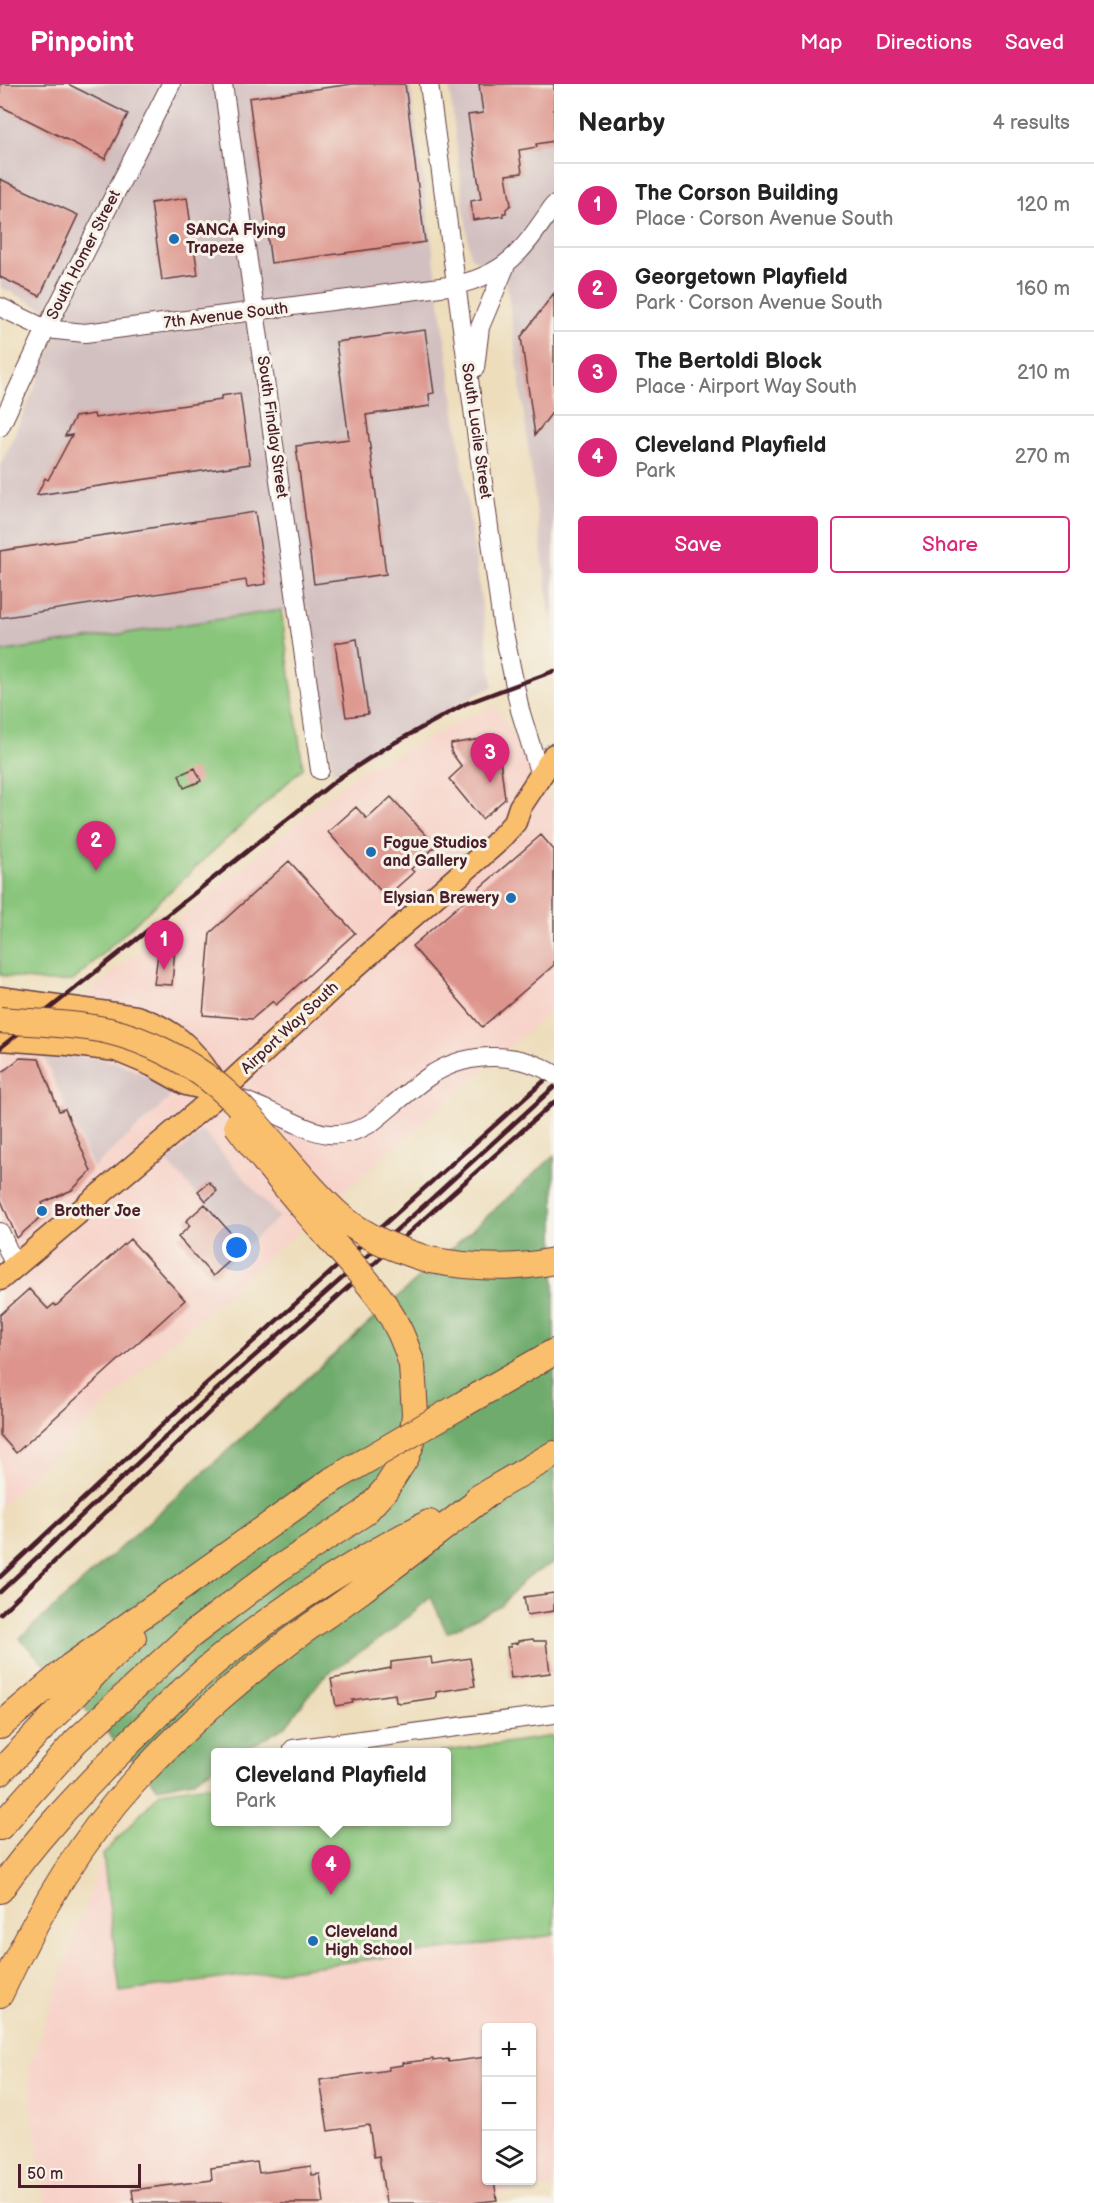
<!DOCTYPE html>
<html lang="en">
<head>
<meta charset="utf-8">
<style>
  :root { --surface:#fff; --page:#f2f2f2; --text:#222; --muted:#767676; --line:#e0e0e0; --accent:#db2777 }
  body { margin:0; font-family:"Balsamiq Sans",sans-serif; background:var(--page); color:var(--text) }
  .controls { position:absolute; right:18px; bottom:18px; display:grid; overflow:hidden; border-radius:6px; box-shadow:0 2px 4px #0004 }
  .controls button { width:54px; height:54px; display:grid; place-items:center; padding:0; border:0; border-bottom:2px solid var(--line); background:var(--surface); color:var(--text); font:30px sans-serif }
  .scale { position:absolute; left:18px; bottom:15px; width:123px; box-sizing:border-box; padding-left:6px; border:3px solid #4a1f2b; border-top:0; font-size:16px; line-height:21px; white-space:nowrap; color:#4a1f2b; -webkit-text-stroke:4px #f7f3e8; paint-order:stroke }
  .you { position:absolute; left:237px; top:1164px; width:21px; height:21px; margin:-15px; border:4px solid #fff; border-radius:50%; background:#1a73e8; box-shadow:0 0 0 9px #1a73e833 }
  .badge { display:grid; place-items:center; width:39px; height:39px; border-radius:50%; background:var(--accent); color:#fff; font-size:20px; font-weight:700 }
  .pin { position:absolute; translate:-50% -50px; filter:drop-shadow(0 2px 3px #0008) }
  .pin::after { content:''; position:absolute; top:32px; width:21px; height:18px; background:inherit; clip-path:polygon(0 0,100% 0,50% 100%) }
  .popup { position:absolute; left:211px; top:1664px; width:240px; height:78px; box-sizing:border-box; display:grid; place-content:center; border-radius:6px; background:var(--surface); filter:drop-shadow(0 2px 4px #0005); font-size:20px; white-space:nowrap; color:var(--muted) }
  .popup b { font-size:22px; color:var(--text) }
  .popup::after { content:''; position:absolute; left:50%; top:100%; margin-left:-12px; border:12px solid transparent; border-top-color:var(--surface) }
  .list { margin:0; padding:0; list-style:none }
  h2 { display:flex; justify-content:space-between; align-items:center; height:78px; margin:0; padding:0 24px; font-size:26px }
  h2 small { font-size:20px; font-weight:400; color:var(--muted) }
  .list li { display:grid; grid-template-columns:39px 1fr auto; gap:18px; align-items:center; box-sizing:border-box; height:84px; padding:0 24px; border-top:2px solid var(--line) }
  .list b { display:block; font-size:22px; white-space:nowrap }
  .list p { margin:0; font-size:20px; white-space:nowrap; color:var(--muted) }
  .list em { font-size:20px; font-style:normal; color:var(--muted) }
  .actions { display:flex; gap:12px; padding:18px 24px }
  .actions a { flex:1; padding:14px 0; border:2px solid var(--accent); border-radius:6px; text-align:center; font-size:21px; color:var(--accent) }
  .actions .main { background:var(--accent); color:#fff }
  .icon { flex:none; width:33px; height:33px; fill:none; stroke:currentColor; stroke-width:2; stroke-linecap:round; stroke-linejoin:round }
  .map { position:relative; flex:none; width:554px; height:2119px; overflow:hidden }
  header { display:flex; align-items:center; gap:36px; box-sizing:border-box; height:84px; padding:0 30px; background:var(--accent); color:#fff }
  header strong { font-size:28px }
  nav { display:flex; gap:33px; margin-inline-start:auto; font-size:21px }
  main { display:flex }
  aside { flex:1; background:var(--surface) }
  .map>svg:first-child { display:block }
  .built { fill:#f7d1c8; fill-rule:evenodd }
  .industrial { fill:#d2bfc0 }
  .green { fill:#89c67c; stroke:#6a7254; stroke-width:1.5 }
  .forest { fill:#6eab6c; stroke:#5c654c; stroke-width:1.5 }
  .building { fill:#dd948c }
  .lines { fill:none; stroke-linecap:round; stroke-linejoin:round }
  .minor-casing { stroke:#623c41; stroke-width:20 }
  .major-casing { stroke:#623c41; stroke-width:25 }
  .highway-casing { stroke:#623c41; stroke-width:28 }
  .minor { stroke:#fff; stroke-width:18 }
  .major { stroke:#f9bf6d; stroke-width:22 }
  .highway { stroke:#f9bf6d; stroke-width:26 }
  .rail { stroke:#4a1f2b; stroke-width:4.5 }
  .minor-bridge-casing { stroke:#623c41; stroke-width:20; stroke-linecap:butt }
  .highway-bridge-casing { stroke:#623c41; stroke-width:28; stroke-linecap:butt }
  .minor-bridge { stroke:#fff; stroke-width:18 }
  .highway-bridge { stroke:#f9bf6d; stroke-width:26 }
  .poi-dot { fill:#1f6fb2; stroke:#f7f3e8; stroke-width:2 }
  .labels { text-anchor:middle; dominant-baseline:central; stroke-width:6; stroke-linejoin:round; paint-order:stroke }
  .poi-label { font-size:16px; font-weight:bold; fill:#4a1f2b; stroke:#f7f3e8; text-anchor:start }
  .street-label { font-size:16px; fill:#4a1f2b; stroke:#f7f3e8 }
</style>
</head>
<body>
<header>
<strong>Pinpoint</strong>
<nav><a>Map</a><a>Directions</a><a>Saved</a></nav>
</header>
<main>
<div class="map">
<svg width="554" height="2119" viewBox="0 0 554 2119">
  <rect width="100%" height="100%" fill="#f7f3e8"/>
  <filter id="ink" filterUnits="userSpaceOnUse"><feTurbulence type="fractalNoise" baseFrequency=".0167" numOctaves="2"/><feDisplacementMap in="SourceGraphic" scale="12" xChannelSelector="R" yChannelSelector="G"/><feConvolveMatrix kernelMatrix="1 2 1 2 8 2 1 2 1" color-interpolation-filters="sRGB"/></filter>
  <filter id="wash" filterUnits="userSpaceOnUse"><feTurbulence type="fractalNoise" baseFrequency=".008" numOctaves="4" result="noise"/><feDisplacementMap in="SourceGraphic" scale="24" xChannelSelector="R" yChannelSelector="G"/><feGaussianBlur stdDeviation="1.35" result="paint"/><feColorMatrix in="noise" values="0 0 0 0 0 0 0 0 0 0 0 0 0 0 0 0 0 1.4 0 .05"/><feComposite in="paint" operator="in"/></filter>
  <g filter="url(#wash)">
    <rect width="100%" height="100%" fill="#edddbb"/>
    <!-- built -->
    <path class="built" d="M 495,621 L 551,718 L 554,714 L 554,924 L 163,1266 L 0,1423 L 0,967 L 13,970 L 358,689 Z
      M 554,1652 L 554,2103 L 427,2119 L 44,2119 L 28,1987 L 103,1771 L 161,1708 L 215,1700 L 216,1738 L 446,1738 L 446,1668 L 438,1668 ZM 487,1944 L 532,1944 L 532,2096 L 487,2096 Z"/>
    <!-- industrial -->
    <path class="industrial" d="M 0,0 L 410,0 L 493,602 L 333,689 L 309,523 L 0,568 L 0,383 L 64,235 L 0,203 Z
      M 449,0 L 554,0 L 554,560 L 503,170 L 494,177 L 481,180 L 470,172 Z
      M 42,969 L 97,974 L 118,979 L 160,998 L 166,1004 L 169,1010 L 169,1015 L 93,1084 Z
      M 202,1047 L 279,1133 L 244,1164 L 168,1078 Z"/>
    <!-- green -->
    <path class="green" d="M 281,526 L 303,684 L 73,897 L 48,898 L 0,891 L 0,568 Z
      M 554,1652 L 554,1851 L 120,1908 L 103,1771 L 161,1708 L 215,1700 L 216,1738 L 446,1738 L 446,1668 L 438,1668 Z"/>
    <!-- forest -->
    <path class="forest" d="M 554,1072 L 554,1478 L 526,1494 L 501,1521 L 447,1549 L 431,1513 L 391,1547 L 323,1593 L 285,1643 L 241,1668 L 216,1668 L 215,1683 L 192,1697 L 158,1704 L 20,1554 Z"/>
    <g id="blocks">
      <!-- building -->
      <path class="building" d="M 0,0 L 68,0 L 128,30 L 105,75 L 0,22 Z
        M 353,0 L 405,0 L 425,158 L 271,179 L 249,14 Z
        M 479,0 L 554,0 L 554,57 L 536,60 L 537,63 L 519,66 L 522,89 L 506,91 L 511,121 L 506,125 L 506,129 L 503,129 L 503,132 L 473,136 L 471,117 L 481,115 L 468,31 L 483,29 Z
        M 0,95 L 78,131 L 40,212 L 0,193 Z
        M 187,114 L 198,191 L 162,196 L 151,119 Z
        M 554,209 L 554,326 L 535,351 L 521,253 Z
        M 425,246 L 434,309 L 429,310 L 430,322 L 366,331 L 386,490 L 314,500 L 296,362 L 349,355 L 336,258 Z
        M 240,309 L 250,380 L 37,411 L 45,394 L 48,396 L 72,351 L 65,352 L 75,333 L 94,330 L 95,334 L 221,316 L 221,312 Z
        M 255,428 L 266,500 L 247,503 L 246,496 L 0,534 L 0,467 Z
        M 357,555 L 368,630 L 346,633 L 335,559 Z
        M 493,653 L 498,658 L 505,715 L 482,735 L 449,695 L 462,683 L 451,668 L 451,660 Z
        M 195,684 L 201,697 L 184,704 L 179,691 Z
        M 391,713 L 436,762 L 411,785 L 414,788 L 386,813 L 328,748 L 356,723 L 367,735 Z
        M 541,751 L 554,766 L 554,881 L 482,943 L 412,862 Z
        M 289,777 L 355,849 L 276,921 L 273,917 L 252,935 L 203,931 L 210,849 Z
        M 159,862 L 175,863 L 172,901 L 154,900 Z
        M 20,974 L 39,975 L 59,1027 L 65,1025 L 91,1087 L 72,1106 L 42,1119 L 46,1128 L 17,1154 L 0,1114 L 0,990 Z
        M 209,1098 L 217,1107 L 206,1117 L 198,1107 Z
        M 205,1120 L 244,1164 L 213,1192 L 178,1153 L 190,1142 L 186,1137 Z
        M 130,1155 L 185,1216 L 16,1369 L 0,1351 L 0,1231 L 29,1205 L 48,1225 L 54,1220 L 56,1222 Z
        M 554,1509 L 554,1527 L 527,1531 L 524,1513 Z
        M 533,1555 L 534,1557 L 546,1557 L 550,1589 L 511,1594 L 507,1563 L 511,1563 L 510,1560 L 518,1559 L 518,1557 Z
        M 431,1573 L 432,1580 L 470,1574 L 475,1602 L 436,1608 L 436,1612 L 434,1614 L 401,1619 L 396,1618 L 395,1610 L 352,1616 L 353,1619 L 336,1622 L 331,1595 L 391,1584 L 391,1578 Z
        M 486,1973 L 486,2097 L 494,2097 L 497,2116 L 473,2119 L 386,2119 L 379,2072 L 374,2073 L 369,2041 L 328,2047 L 320,1996 L 389,1986 L 388,1983 L 403,1981 L 403,1979 L 433,1975 L 433,1977 L 448,1975 L 449,1978 Z
        M 257,2078 L 259,2089 L 311,2082 L 312,2091 L 320,2090 L 324,2119 L 134,2119 L 132,2106 L 212,2096 L 211,2084 Z"/>
    </g>
  </g>
  <g filter="url(#ink)">
    <use href="#blocks" fill-opacity="0" stroke="#623c41" stroke-width="1.5"/>
    <g class="lines">
      <!-- minor casing -->
      <g class="minor-casing">
        <path id="minor" d="M 223,0 L 320,686
          M 429,0 L 502,539 L 520,626 L 540,691
          M 0,223 L 46,245 L 85,249 L 456,201 C 510,189 524,164 554,121
          M 475,284 L 480,243 L 506,181
          M 0,343 L 46,245 L 171,0
          M 234,1013 C 248,1018 263,1024 278,1031 C 312,1047 335,1061 371,1039
          M 0,1148 L 15,1182
          M 293,1665 L 554,1630"/>
      </g>
      <!-- major casing -->
      <g class="major-casing">
        <path id="major" d="M 0,914 L 136,933 C 173,945 191,962 212,994
          M 0,955 L 68,960 L 116,966 L 152,981 L 186,1000 L 221,1008
          M 0,1195 L 221,1008 L 357,881 L 495,760 L 515,738 L 520,723 L 554,671"/>
      </g>
      <!-- highway casing -->
      <g class="highway-casing">
        <path id="highway" d="M 430,1176 C 472,1184 512,1186 554,1177
          M 465,1319 L 554,1268
          M 478,1414 L 554,1370
          M 0,1642 L 71,1582 L 334,1395
          M 0,1688 L 105,1579 L 133,1554
          M 0,1743 L 76,1657 L 191,1551 L 278,1485 L 364,1429 L 385,1406 L 406,1373 L 412,1357 L 415,1330 L 412,1281
          M 0,1806 C 33,1758 73,1716 113,1675 C 151,1637 188,1599 230,1566 C 291,1517 359,1475 429,1439
          M 0,1910 C 34,1836 79,1759 133,1699 C 178,1649 235,1599 288,1558 C 311,1541 336,1525 359,1508 C 404,1475 448,1440 493,1406"/>
      </g>
      <!-- minor -->
      <use href="#minor" class="minor"/>
      <!-- major -->
      <use href="#major" class="major"/>
      <!-- highway -->
      <use href="#highway" class="highway"/>
      <!-- rail -->
      <path class="rail" d="M 0,964 L 339,694 L 385,664 L 465,620 L 554,587
        M 0,1493 L 197,1308 L 554,988
        M 0,1508 L 205,1316 L 428,1118 L 554,1003
        M 0,1530 L 215,1323 L 554,1018"/>
      <!-- minor-bridge casing -->
      <g class="minor-bridge-casing">
        <path id="minor-bridge" d="M 371,1039 C 392,1023 412,1003 434,989 C 471,967 518,968 554,990"/>
      </g>
      <!-- highway-bridge casing -->
      <g class="highway-bridge-casing">
        <path id="highway-bridge" d="M 0,936 C 36,939 74,939 109,947 C 147,956 188,977 218,1002 C 263,1040 296,1093 340,1132 C 366,1154 398,1166 430,1176
          M 237,1041 C 266,1081 298,1117 330,1155 C 367,1197 397,1226 412,1281
          M 334,1395 L 465,1319"/>
      </g>
      <!-- minor-bridge -->
      <use href="#minor-bridge" class="minor-bridge"/>
      <!-- highway-bridge -->
      <use href="#highway-bridge" class="highway-bridge"/>
    </g>
  </g>
  <!-- markers -->
  <g class="poi-dot">
    <circle cx="174" cy="155" r="6"/>
    <circle cx="371" cy="768" r="6"/>
    <circle cx="511" cy="814" r="6"/>
    <circle cx="42" cy="1127" r="6"/>
    <circle cx="313" cy="1857" r="6"/>
  </g>
  <g class="labels">
    <!-- poi labels -->
    <g class="poi-label">
      <text x="186" y="146">SANCA Flying<tspan x="186" dy="18">Trapeze</tspan></text>
      <text x="383" y="759">Fogue Studios<tspan x="383" dy="18">and Gallery</tspan></text>
      <text x="499" y="814" text-anchor="end">Elysian Brewery</text>
      <text x="54" y="1127">Brother Joe</text>
      <text x="325" y="1848">Cleveland<tspan x="325" dy="18">High School</tspan></text>
    </g>
    <!-- street labels -->
    <g class="street-label">
      <text transform="translate(84 171) rotate(-63)">South Homer Street</text>
      <text transform="translate(226 232) rotate(-7)">7th Avenue South</text>
      <text transform="translate(272 343) rotate(82)">South Findlay Street</text>
      <text transform="translate(476 347) rotate(82)">South Lucile Street</text>
      <text transform="translate(290 944) rotate(-43)">Airport Way South</text>
    </g>
  </g>
</svg>
<div class="controls">
<button>+</button>
<button>−</button>
<button><svg class="icon" aria-label="layers" viewBox="0 0 24 24"><path d="M12 4l9 5-9 5-9-5zM3 14l9 5 9-5"/></svg></button>
</div>
<div class="scale">50 m</div>
<div class="you"></div>
<div class="pin badge" style="left:164px;top:886px">1</div>
<div class="pin badge" style="left:96px;top:787px">2</div>
<div class="pin badge" style="left:490px;top:699px">3</div>
<div class="pin badge" style="left:331px;top:1811px">4</div>
<div class="popup"><b>Cleveland Playfield</b>Park</div>
</div>
<aside>
<h2>Nearby<small>4 results</small></h2>
<ul class="list">
<li><span class="badge">1</span><div><b>The Corson Building</b><p>Place · Corson Avenue South</p></div><em>120 m</em></li>
<li><span class="badge">2</span><div><b>Georgetown Playfield</b><p>Park · Corson Avenue South</p></div><em>160 m</em></li>
<li><span class="badge">3</span><div><b>The Bertoldi Block</b><p>Place · Airport Way South</p></div><em>210 m</em></li>
<li><span class="badge">4</span><div><b>Cleveland Playfield</b><p>Park</p></div><em>270 m</em></li>
</ul>
<div class="actions"><a class="main">Save</a><a>Share</a></div>
</aside>
</main>
</body>
</html>
